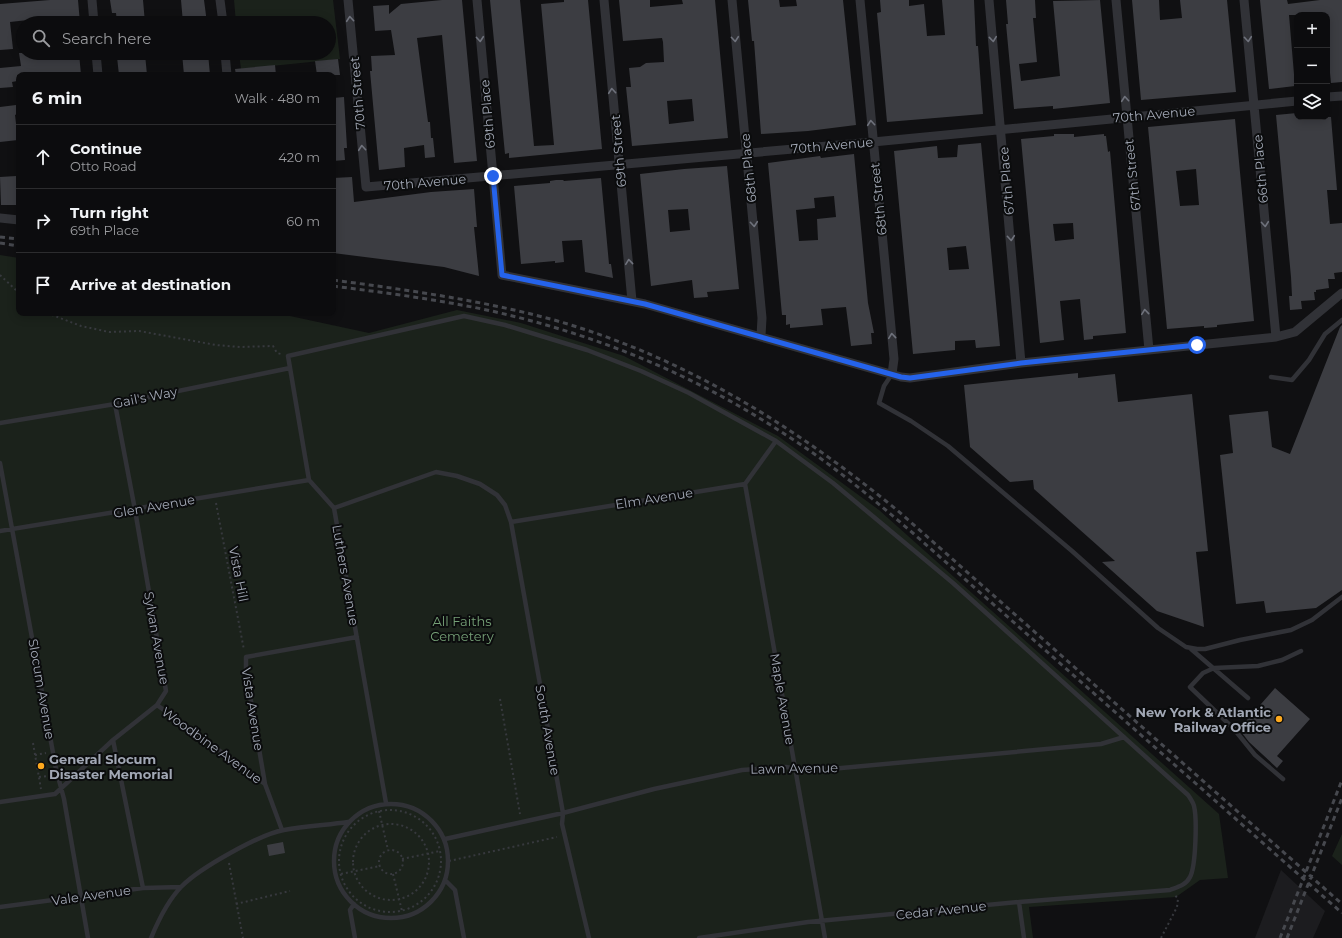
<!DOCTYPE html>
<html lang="en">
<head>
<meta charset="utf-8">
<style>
  :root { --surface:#0c0c0e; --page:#151517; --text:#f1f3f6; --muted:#9a9b9e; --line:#2c2c2e }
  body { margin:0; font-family:Montserrat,sans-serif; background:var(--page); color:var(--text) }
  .controls { position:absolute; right:12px; top:12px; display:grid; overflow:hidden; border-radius:8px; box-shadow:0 2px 10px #0003 }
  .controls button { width:36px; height:36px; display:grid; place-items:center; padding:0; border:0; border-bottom:1px solid var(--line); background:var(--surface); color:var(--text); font:20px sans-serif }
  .stop { position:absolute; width:12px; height:12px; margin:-9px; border:3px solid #2563eb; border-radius:50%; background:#fff }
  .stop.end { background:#2563eb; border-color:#fff; box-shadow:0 1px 4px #0008 }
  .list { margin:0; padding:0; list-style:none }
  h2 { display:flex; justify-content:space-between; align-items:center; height:52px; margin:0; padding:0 16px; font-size:17px }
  h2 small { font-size:13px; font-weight:400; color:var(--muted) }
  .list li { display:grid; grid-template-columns:26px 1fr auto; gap:12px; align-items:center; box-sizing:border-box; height:64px; padding:0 16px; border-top:1px solid var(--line) }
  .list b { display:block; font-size:15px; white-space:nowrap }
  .list p { margin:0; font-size:13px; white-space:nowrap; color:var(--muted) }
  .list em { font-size:13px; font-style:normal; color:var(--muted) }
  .icon { flex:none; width:22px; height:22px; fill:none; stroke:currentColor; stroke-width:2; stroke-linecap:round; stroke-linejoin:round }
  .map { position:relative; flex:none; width:1342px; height:938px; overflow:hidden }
  .search { position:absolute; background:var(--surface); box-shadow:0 2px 10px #0003; left:16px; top:16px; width:320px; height:44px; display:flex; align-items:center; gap:10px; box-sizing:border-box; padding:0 14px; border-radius:22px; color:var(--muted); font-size:15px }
  .panel { position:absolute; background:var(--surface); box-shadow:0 2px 10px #0003; left:16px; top:72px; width:320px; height:244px; border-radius:8px }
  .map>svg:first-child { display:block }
  .built { fill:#1c1c1f }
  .green { fill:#1b221b }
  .building { fill:#3c3d42; fill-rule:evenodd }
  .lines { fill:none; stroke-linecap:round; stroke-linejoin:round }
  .path { stroke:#37393e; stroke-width:2; stroke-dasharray:2 3; stroke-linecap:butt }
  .service { stroke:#313237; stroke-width:4.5 }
  .minor { stroke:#313237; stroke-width:9 }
  .rail { stroke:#46484e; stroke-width:3; stroke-dasharray:5 4; stroke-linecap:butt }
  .oneway { stroke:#6f727c }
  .route { stroke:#2563eb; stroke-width:5 }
  .poi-dot { fill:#fda91e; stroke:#0b0c0d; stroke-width:1.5 }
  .labels { text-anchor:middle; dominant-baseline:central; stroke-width:4; stroke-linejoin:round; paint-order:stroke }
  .street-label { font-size:13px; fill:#a1a7b4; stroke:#0b0c0d }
  .park-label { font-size:13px; fill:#76a077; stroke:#0b0c0d }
  .poi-label { font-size:13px; font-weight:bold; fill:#a1a7b4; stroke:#0b0c0d; text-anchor:end }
</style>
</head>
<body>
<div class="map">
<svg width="1342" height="938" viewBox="0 0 1342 938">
  <rect width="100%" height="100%" fill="#101012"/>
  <!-- built -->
  <path class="built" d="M 1281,870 L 1325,911 L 1313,938 L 1255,938 Z"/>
  <!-- green -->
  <path class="green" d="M 234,0 L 333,0 L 340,59 L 241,69 L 239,53 L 329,53 L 329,23 L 236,23 Z
    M 0,255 L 19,258 L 19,313 L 276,313 L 369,333 L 457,310 L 521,323 L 624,356 L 778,436 L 879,510 L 1219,814 L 1228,878 L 1200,880 L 1176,897 L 1029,907 L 1033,938 L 0,938 Z
    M 1342,834 L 1342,865 L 1332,856 Z"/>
  <!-- building -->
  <path class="building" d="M 50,0 L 78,0 L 80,23 L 28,23 L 28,20 L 10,22 L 13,49 L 0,50 L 0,4 Z
    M 110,0 L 143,0 L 145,23 L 117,23 L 116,13 L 112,13 Z
    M 181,0 L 204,0 L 207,23 L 183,23 Z
    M 442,0 L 462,0 L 477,161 L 454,163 L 442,35 L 417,38 L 428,122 L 430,122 L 431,138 L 433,138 L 435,157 L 425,158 L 424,145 L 404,148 L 405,167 L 379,170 L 370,71 L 372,71 L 371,56 L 395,55 L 391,30 L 375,31 L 373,6 L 389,5 L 389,14 L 401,4 Z
    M 490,0 L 520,0 L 534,146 L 554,145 L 541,4 L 564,2 L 564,0 L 588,0 L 602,149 L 509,158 L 509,153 L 505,154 Z
    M 619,0 L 650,0 L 650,7 L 683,4 L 682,0 L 715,0 L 728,138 L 632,146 L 626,87 L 631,87 L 629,68 L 640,67 L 646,63 L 664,62 L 663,42 L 662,38 L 623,41 ZM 692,99 L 694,121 L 669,124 L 667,101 Z
    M 748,0 L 779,0 L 780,7 L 797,6 L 796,0 L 843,0 L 856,125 L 808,131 L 761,134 L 754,41 L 752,41 Z
    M 880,0 L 909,0 L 909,6 L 924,4 L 927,36 L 945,35 L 942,0 L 974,0 L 976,46 L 978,46 L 983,114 L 887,122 L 877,13 L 881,12 Z
    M 1006,0 L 1035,0 L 1036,18 L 1033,18 L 1037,62 L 1019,64 L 1021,81 L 1060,76 L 1053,1 L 1100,0 L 1110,103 L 1053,109 L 1053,106 L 1014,109 L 1006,24 L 1008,24 Z
    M 1132,0 L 1159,0 L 1160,20 L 1182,18 L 1180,0 L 1227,0 L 1236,92 L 1141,100 Z
    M 1260,0 L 1287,0 L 1288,4 L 1320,0 L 1342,0 L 1342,82 L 1331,83 L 1327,43 L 1327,15 L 1289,15 L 1295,86 L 1269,89 Z
    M 19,53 L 79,53 L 81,75 L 17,75 L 17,81 L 12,82 L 13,87 L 0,88 L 0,68 L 21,66 Z
    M 182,53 L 208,53 L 210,75 L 184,75 Z
    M 145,54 L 147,75 L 119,75 L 117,57 Z
    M 338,59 L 340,75 L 317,75 L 315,61 Z
    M 275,65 L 276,75 L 236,75 L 235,69 Z
    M 344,97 L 347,148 L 344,148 L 345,160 L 333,161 L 333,98 Z
    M 16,105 L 17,114 L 15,115 L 18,140 L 0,142 L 0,107 Z
    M 1297,113 L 1297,117 L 1331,117 L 1337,190 L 1327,190 L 1330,224 L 1342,223 L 1342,272 L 1334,273 L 1335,279 L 1328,279 L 1329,288 L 1316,290 L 1316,292 L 1314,292 L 1315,300 L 1301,301 L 1302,309 L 1290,310 L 1289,296 L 1292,296 L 1291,277 L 1276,115 Z
    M 1235,119 L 1254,321 L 1217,325 L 1217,327 L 1204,328 L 1204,326 L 1167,329 L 1148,127 ZM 1196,169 L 1199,205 L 1180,206 L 1176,171 Z
    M 1054,134 L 1074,134 L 1074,137 L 1104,134 L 1104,136 L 1106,136 L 1108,152 L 1110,151 L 1126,333 L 1093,336 L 1093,339 L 1084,340 L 1080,299 L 1060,301 L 1064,340 L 1040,343 L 1021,139 L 1054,136 ZM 1073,223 L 1074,239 L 1055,241 L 1053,224 Z
    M 981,143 L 1000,346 L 976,348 L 975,340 L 955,341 L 955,350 L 913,354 L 894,151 L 937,146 L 938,158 L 957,157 L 958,145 ZM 966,246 L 969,269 L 949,270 L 947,248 Z
    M 854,154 L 868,303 L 874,333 L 871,333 L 872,344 L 851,346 L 846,307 L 821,309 L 823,325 L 790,328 L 790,324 L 786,325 L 786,315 L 782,315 L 768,163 L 820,156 L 821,158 ZM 834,196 L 836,217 L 817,219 L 818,240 L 799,241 L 796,210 L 815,208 L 814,198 Z
    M 727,166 L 739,289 L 707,292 L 708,297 L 694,298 L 692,280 L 651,286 L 640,174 L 684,169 ZM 688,209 L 690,230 L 670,232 L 668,210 Z
    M 16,176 L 19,205 L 1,205 L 0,177 Z
    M 352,177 L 354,202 L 431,192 L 474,189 L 477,227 L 474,227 L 479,276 L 444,267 L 333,253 L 333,178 Z
    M 601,178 L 609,264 L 611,264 L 613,278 L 585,272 L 582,240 L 562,241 L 564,262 L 555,263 L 555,261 L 521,264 L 514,186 L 550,183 L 550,181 L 556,180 L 563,180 L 564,181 Z
    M 1342,325 L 1342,590 L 1316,608 L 1266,613 L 1264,601 L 1236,604 L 1220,455 L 1233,453 L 1229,415 L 1268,411 L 1272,447 L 1290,454 L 1340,327 Z
    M 1078,373 L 1078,378 L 1115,374 L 1118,402 L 1192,394 L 1208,551 L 1196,552 L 1204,627 L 1157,611 L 1102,562 L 1115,561 L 1034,489 L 1033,480 L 1010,482 L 970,447 L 964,385 Z
    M 1275,688 L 1310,719 L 1277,756 L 1283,761 L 1277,768 L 1249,742 L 1239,729 Z
    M 283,842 L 285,853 L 269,856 L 267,845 Z"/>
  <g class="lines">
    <!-- path -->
    <path class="path" d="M 0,275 L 19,293
      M 47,313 L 81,326 L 109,332 L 139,331 L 216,345 L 240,347 L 273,346 L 277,353 L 281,354
      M 216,503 L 244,650
      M 500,699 L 520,814
      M 33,743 L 41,789
      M 35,755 L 46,753
      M 39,777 L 50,776
      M339 861a51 51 0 1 1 102 0a51 51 0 1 1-102 0Z
      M 379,811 L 388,850
      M353 862a38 38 0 1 1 76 0a38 38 0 1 1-76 0Z
      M379 862a12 12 0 1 1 24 0a12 12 0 1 1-24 0Z
      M 402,859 L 440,851
      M 449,861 L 557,837
      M 229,863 L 243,938
      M 341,874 L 380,866
      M 393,874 L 402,911
      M 236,904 L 290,891
      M 1161,938 L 1177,907 L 1178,899 L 1175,895"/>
    <!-- service -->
    <path class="service" d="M 892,374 L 884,386 L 879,403 L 911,421 L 948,446 L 1072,551 L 1158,628 L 1186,647 L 1197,649 L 1205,649 L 1240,640 L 1291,630 L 1312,620 L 1342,597
      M 1271,377 L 1292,380 L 1309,360 L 1325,334 L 1342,320
      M 0,423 L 115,404 L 290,368
      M 0,463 L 56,769 L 64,799 L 88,938
      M 745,484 L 825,938
      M 334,508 L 436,472 L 457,476 L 480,484 L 497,495 L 505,505 L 511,522 L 563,813 L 562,824 L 589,938
      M 511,522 L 745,484 L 776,441
      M 0,531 L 309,480
      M 1191,649 L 1248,698
      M 157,705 L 265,784 L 282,830
      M 113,740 L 143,888
      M 1283,779 L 1255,755 L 1234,729 L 1190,687 L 1203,673 L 1214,668 L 1258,666 L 1282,660 L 1301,651
      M 265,784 L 246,672 L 246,657 L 357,637
      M 0,802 L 55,794 L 113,740 L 157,705 L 166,691 L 135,510 L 115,404
      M 386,803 L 334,508 L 309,480 L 288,356 L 464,316 L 505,325 L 587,350 L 641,371 L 689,393 L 776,441 L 833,483 L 953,583 L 1188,795 C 1190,798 1193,802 1194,806 C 1197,818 1196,866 1190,877 C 1186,885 1178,887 1170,890 L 1019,902 L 808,922 L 699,938
      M334 861a57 57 0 1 1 114 0a57 57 0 1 1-114 0Z
      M 445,839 L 563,813 L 654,789 L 742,770 L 786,767 L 809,771 L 1101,744 L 1124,737
      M 445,880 L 455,890 L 464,938
      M 1019,902 L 1024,938
      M 354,904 L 350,910 L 355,938
      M 0,907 L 143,888 L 181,887
      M 151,938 C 158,921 169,899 182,886 C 200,868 260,834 284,830 C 305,826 327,825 348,822"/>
    <!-- minor -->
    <path class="minor" d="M 92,0 L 94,23
      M 220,0 L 223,23
      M 348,0 L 366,187 L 873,142 L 1297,101
      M 477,0 L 502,275 L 645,304 L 901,377 L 910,378 L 1021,363 L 1276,337 L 1295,332 L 1342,293
      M 604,0 L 632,301
      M 732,0 L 762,318 L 761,336
      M 860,0 L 894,359 L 892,374
      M 989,0 L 1021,363
      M 1116,0 L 1149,350
      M 1244,0 L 1276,337
      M 96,53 L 98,75
      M 225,53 L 227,75
      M 1327,97 L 1342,96
      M 0,218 L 19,220"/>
    <!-- rail -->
    <path class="rail" d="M 0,237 L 19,239
      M 0,243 L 19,246
      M 333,280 C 407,290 481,300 554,320 C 684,357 793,425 897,510 L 1342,904
      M 333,286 C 387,293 442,300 496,312 C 600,336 697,376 786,435 C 832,464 873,499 914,534 L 1342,913
      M 1280,938 L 1342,780
      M 1287,938 L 1342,798"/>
  </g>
  <!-- one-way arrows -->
  <defs><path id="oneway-chevron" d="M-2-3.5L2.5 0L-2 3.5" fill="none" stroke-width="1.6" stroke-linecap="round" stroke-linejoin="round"/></defs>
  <g class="oneway">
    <use href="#oneway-chevron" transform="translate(350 19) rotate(-95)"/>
    <use href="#oneway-chevron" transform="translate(480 39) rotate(85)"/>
    <use href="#oneway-chevron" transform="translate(735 39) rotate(85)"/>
    <use href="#oneway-chevron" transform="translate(993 39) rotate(84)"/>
    <use href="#oneway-chevron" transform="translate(1248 39) rotate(85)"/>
    <use href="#oneway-chevron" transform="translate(612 91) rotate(-95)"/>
    <use href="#oneway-chevron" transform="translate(1125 99) rotate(-95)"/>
    <use href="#oneway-chevron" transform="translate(871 123) rotate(-95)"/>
    <use href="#oneway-chevron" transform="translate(362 148) rotate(-95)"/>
    <use href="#oneway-chevron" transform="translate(754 224) rotate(85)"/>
    <use href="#oneway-chevron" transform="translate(1265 224) rotate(85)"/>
    <use href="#oneway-chevron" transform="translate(1011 238) rotate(85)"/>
    <use href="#oneway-chevron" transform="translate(629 262) rotate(-96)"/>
    <use href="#oneway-chevron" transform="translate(1145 312) rotate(-96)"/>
    <use href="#oneway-chevron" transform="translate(892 336) rotate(-96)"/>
  </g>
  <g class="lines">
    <!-- route -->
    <path class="route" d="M 493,176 L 502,275 L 645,304 L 901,377 L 910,378 L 1021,363 L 1197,345"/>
  </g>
  <!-- markers -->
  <g class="poi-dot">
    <circle cx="1279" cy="719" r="4"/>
    <circle cx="41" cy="766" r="4"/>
  </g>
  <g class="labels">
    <!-- street labels -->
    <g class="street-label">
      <text transform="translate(357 93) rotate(-95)">70th Street</text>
      <text transform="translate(487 114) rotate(-95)">69th Place</text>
      <text transform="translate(1154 114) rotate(-5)">70th Avenue</text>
      <text transform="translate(832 145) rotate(-5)">70th Avenue</text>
      <text transform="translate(618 151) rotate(-95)">69th Street</text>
      <text transform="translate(748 168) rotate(-96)">68th Place</text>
      <text transform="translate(1260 169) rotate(-95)">66th Place</text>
      <text transform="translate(1132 175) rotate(-96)">67th Street</text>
      <text transform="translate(1006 181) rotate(-95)">67th Place</text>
      <text transform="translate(425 182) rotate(-5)">70th Avenue</text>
      <text transform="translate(878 199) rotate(-96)">68th Street</text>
      <text transform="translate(145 397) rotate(-11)">Gail's Way</text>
      <text transform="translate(654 498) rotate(-9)">Elm Avenue</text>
      <text transform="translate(154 506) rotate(-10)">Glen Avenue</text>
      <text transform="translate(239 574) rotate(79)">Vista Hill</text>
      <text transform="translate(346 575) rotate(80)">Luthers Avenue</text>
      <text transform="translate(157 638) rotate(80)">Sylvan Avenue</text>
      <text transform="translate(42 689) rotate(80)">Slocum Avenue</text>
      <text transform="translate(783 699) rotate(80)">Maple Avenue</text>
      <text transform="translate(253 709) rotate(81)">Vista Avenue</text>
      <text transform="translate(548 730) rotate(80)">South Avenue</text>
      <text transform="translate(212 745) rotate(36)">Woodbine Avenue</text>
      <text transform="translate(794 768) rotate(-1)">Lawn Avenue</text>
      <text transform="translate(91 895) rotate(-8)">Vale Avenue</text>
      <text transform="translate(941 910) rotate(-6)">Cedar Avenue</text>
    </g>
    <!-- park labels -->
    <g class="park-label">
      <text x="462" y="621">All Faiths<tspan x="462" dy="15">Cemetery</tspan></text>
    </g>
    <!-- poi labels -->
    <g class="poi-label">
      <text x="1271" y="712">New York &amp; Atlantic<tspan x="1271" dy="15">Railway Office</tspan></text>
      <text x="49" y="759" text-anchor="start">General Slocum<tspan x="49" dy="15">Disaster Memorial</tspan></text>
    </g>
  </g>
</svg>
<div class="controls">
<button>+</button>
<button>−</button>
<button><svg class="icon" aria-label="layers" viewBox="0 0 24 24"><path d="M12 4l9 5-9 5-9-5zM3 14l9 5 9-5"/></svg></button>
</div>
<div class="stop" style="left:1197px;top:345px"></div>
<div class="stop end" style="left:493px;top:176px"></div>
<div class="search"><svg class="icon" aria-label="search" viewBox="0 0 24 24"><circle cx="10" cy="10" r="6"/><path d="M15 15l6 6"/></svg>Search here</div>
<section class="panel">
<h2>6 min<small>Walk · 480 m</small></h2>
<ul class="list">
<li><svg class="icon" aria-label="ahead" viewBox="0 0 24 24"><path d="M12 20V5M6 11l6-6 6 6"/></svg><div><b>Continue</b><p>Otto Road</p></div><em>420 m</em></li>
<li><svg class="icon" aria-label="right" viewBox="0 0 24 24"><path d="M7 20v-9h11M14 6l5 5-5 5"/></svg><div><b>Turn right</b><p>69th Place</p></div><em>60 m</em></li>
<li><svg class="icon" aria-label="arrive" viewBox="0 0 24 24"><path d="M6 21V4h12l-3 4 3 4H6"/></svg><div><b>Arrive at destination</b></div></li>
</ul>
</section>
</div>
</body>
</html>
